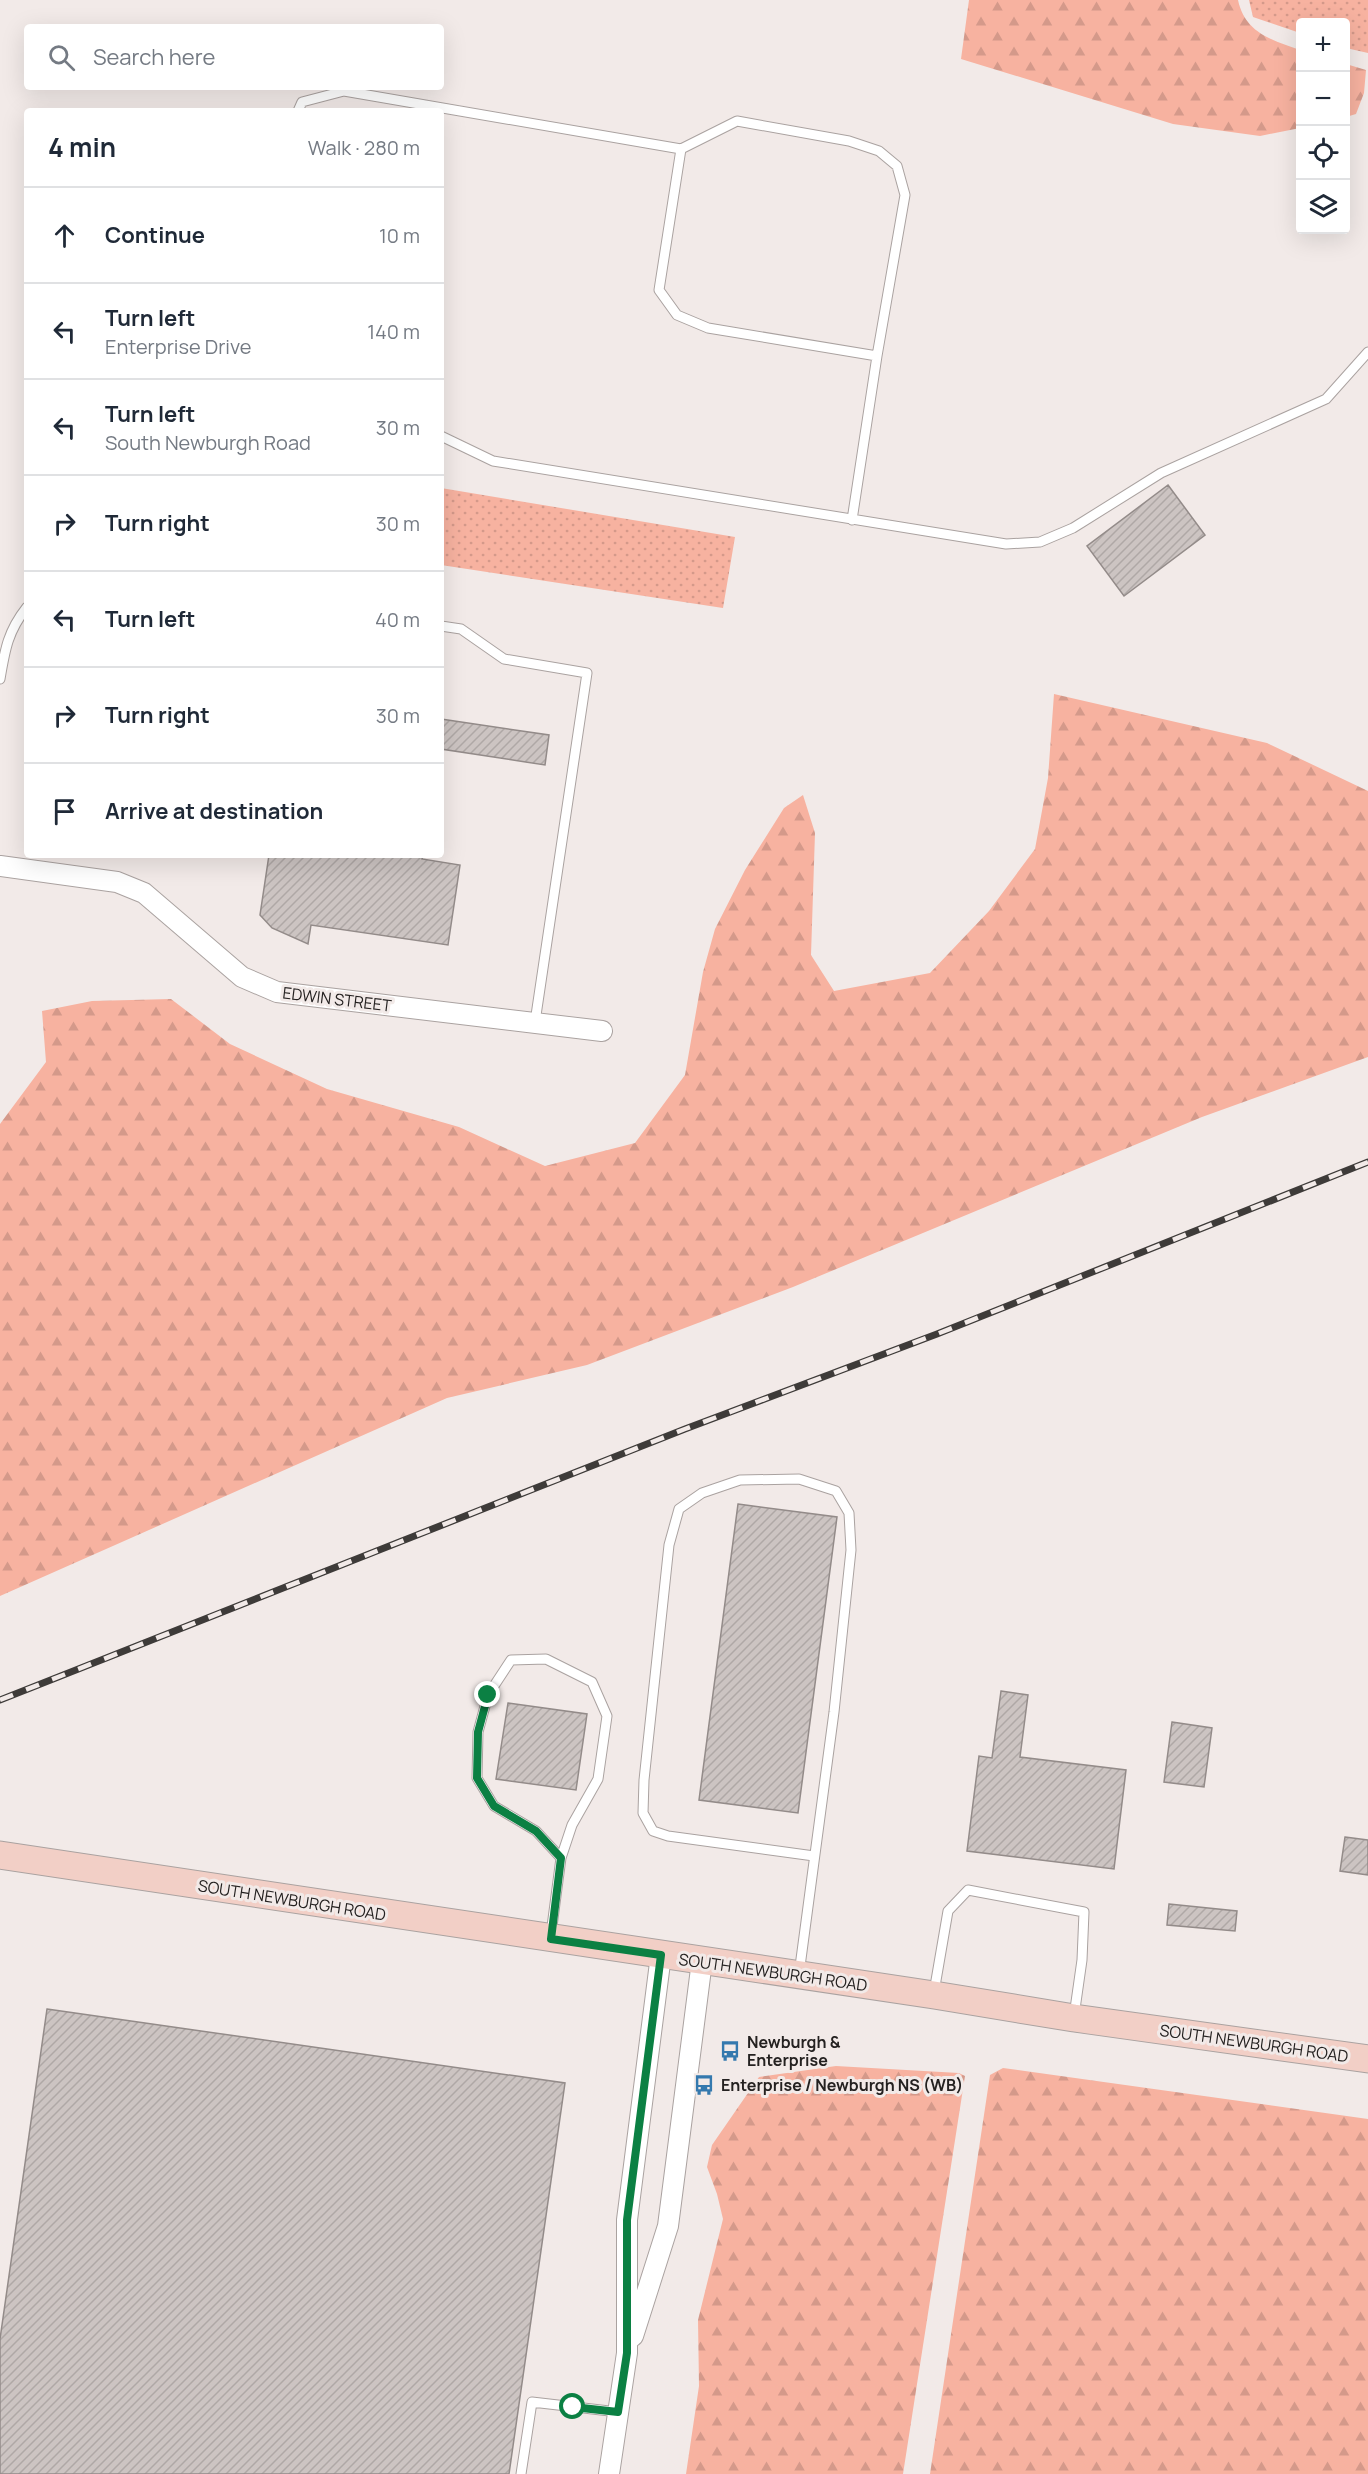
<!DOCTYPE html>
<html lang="en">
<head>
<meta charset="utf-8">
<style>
  :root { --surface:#fff; --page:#f2f2f3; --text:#1f2937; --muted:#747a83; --line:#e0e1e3 }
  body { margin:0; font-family:Manrope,sans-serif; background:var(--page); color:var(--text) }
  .controls { position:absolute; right:18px; top:18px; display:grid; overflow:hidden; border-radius:6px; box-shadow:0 6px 24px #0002 }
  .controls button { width:54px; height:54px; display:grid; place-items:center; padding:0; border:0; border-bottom:2px solid var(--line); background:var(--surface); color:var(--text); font:30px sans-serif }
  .stop { position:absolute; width:18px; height:18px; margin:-14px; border:4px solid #0b8043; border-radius:50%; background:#fff }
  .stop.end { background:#0b8043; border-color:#fff; box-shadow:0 2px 6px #0008 }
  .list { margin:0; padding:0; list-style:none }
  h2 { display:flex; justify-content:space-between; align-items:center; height:78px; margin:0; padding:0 24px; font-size:26px }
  h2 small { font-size:20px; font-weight:400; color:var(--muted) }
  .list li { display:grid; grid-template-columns:39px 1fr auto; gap:18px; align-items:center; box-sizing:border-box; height:96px; padding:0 24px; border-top:2px solid var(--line) }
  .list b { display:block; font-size:22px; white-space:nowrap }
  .list p { margin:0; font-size:20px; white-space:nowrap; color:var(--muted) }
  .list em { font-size:20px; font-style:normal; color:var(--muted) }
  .icon { flex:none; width:33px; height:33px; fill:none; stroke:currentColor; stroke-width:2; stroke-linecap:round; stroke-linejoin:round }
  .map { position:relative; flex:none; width:1368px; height:2474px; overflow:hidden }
  .search { position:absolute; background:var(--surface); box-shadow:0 6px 24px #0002; left:24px; top:24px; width:420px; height:66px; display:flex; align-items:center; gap:15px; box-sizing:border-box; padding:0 21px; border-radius:6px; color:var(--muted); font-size:22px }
  .panel { position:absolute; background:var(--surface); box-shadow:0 6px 24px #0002; left:24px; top:108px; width:420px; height:750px; border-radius:6px }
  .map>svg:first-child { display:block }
  .green { fill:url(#green-dots) }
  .forest { fill:url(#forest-firs) }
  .building { fill:url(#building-hatch); stroke:#938b89; stroke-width:1.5 }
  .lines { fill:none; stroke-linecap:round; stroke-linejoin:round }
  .lane-casing { stroke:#aaa2a0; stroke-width:11 }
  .street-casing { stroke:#aaa2a0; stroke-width:22 }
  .secondary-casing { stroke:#aaa2a0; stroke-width:29 }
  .lane { stroke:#fff; stroke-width:9 }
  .street { stroke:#fff; stroke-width:20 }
  .secondary { stroke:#f2cfc6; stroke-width:27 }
  .rail-casing { stroke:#3e3b39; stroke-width:7 }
  .rail { stroke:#f2eae8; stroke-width:4.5; stroke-dasharray:14; stroke-linecap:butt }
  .route { stroke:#0b8043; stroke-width:8 }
  .labels { text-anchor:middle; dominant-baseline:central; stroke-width:6; stroke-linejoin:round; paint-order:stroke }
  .street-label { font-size:16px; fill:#242120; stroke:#f2eae8 }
  .poi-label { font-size:16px; font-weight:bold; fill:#242120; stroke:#f2eae8; text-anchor:start }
</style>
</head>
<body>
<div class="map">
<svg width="1368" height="2474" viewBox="0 0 1368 2474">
  <defs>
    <pattern id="green-dots" width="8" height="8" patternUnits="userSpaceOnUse" patternTransform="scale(1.5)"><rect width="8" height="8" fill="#f7b2a0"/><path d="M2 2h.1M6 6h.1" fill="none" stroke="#d4998a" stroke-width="1.8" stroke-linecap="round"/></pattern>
    <pattern id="forest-firs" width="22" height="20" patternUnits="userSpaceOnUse" patternTransform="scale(1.5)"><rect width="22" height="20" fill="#f7b2a0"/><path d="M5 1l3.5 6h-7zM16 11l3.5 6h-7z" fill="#d4998a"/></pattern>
    <pattern id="building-hatch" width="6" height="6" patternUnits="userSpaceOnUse" patternTransform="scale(1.5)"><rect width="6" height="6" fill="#ccc4c2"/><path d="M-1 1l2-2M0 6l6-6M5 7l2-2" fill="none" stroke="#afa8a6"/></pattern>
  </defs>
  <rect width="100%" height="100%" fill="#f2eae8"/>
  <!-- green -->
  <path class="green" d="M 1249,0 L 1368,0 L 1368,53 L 1346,48 L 1346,22 L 1300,22 L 1300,33 L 1253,17 Z
    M 441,488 L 735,537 L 723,608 L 441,565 Z"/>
  <!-- forest -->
  <path class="forest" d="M 969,0 L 1238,0 C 1245,33 1272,40 1300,50 L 1300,128 L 1260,136 L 1173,124 L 961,59 Z
    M 1346,64 L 1366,70 L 1364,93 L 1356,114 L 1346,117 Z
    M 1054,694 L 1267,743 L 1368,791 L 1368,1057 L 1202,1117 L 793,1287 L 587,1365 L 447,1398 L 0,1596 L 0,1124 L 46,1062 L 42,1011 L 92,1001 L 171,999 L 230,1044 L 327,1089 L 459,1127 L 545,1166 L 635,1143 L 685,1075 L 703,972 L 715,929 L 745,870 L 784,808 L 803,795 L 815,833 L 811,955 L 834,991 L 930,973 L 989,911 L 1035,849 L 1048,778 Z
    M 836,2066 L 959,2073 L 965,2076 L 903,2474 L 686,2474 L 699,2386 L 698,2320 L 723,2219 L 717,2194 L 707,2167 L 712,2145 L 759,2077 Z
    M 1003,2068 L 1368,2119 L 1368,2474 L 930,2474 L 990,2075 Z"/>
  <!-- building -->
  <path class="building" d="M 1168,485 L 1205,535 L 1124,596 L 1087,546 Z
    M 441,719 L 549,735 L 545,765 L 441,749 Z
    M 269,855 L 423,855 L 422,859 L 460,865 L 448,945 L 311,925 L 308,944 L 272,928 L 260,915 Z
    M 738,1504 L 837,1517 L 798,1813 L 699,1800 Z
    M 1001,1691 L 1028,1695 L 1020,1757 L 1126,1770 L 1114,1869 L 967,1851 L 979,1756 L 992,1758 Z
    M 508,1703 L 587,1714 L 576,1790 L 496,1779 Z
    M 1172,1722 L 1212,1728 L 1204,1787 L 1164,1782 Z
    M 1345,1837 L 1368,1840 L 1368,1875 L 1340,1871 Z
    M 1169,1904 L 1237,1911 L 1235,1931 L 1167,1925 Z
    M 47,2009 L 565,2083 L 509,2474 L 0,2474 L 0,2339 Z"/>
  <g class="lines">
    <!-- lane casing -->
    <g class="lane-casing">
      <path id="lane" d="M 298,111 L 302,102 L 344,91 L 681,149
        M 441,436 L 493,461 L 1006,544 L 1040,542 L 1073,528 L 1161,473 L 1326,399 L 1368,352
        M 852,520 L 877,356 L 905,195 L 897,166 L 879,151 L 849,141 L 737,121 L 681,149 L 659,290 L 677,315 L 708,328 L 877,356
        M 441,626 L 461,629 L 504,659 L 587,673 L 535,1022
        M 0,679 C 5,649 8,631 27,607
        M 551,1934 L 561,1858 L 572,1825 L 598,1779 L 607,1716 L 592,1682 L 546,1659 L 511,1660 L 488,1695 L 478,1732 L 477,1778 L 494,1806 L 536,1831 L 561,1858
        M 799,1974 L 834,1712 L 851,1550 L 849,1513 L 836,1491 L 799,1479 L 740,1480 L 702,1493 L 679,1509 L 669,1545 L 644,1780 L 643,1813 L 653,1831 L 668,1836 L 814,1856
        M 934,1992 L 948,1911 L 968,1890 L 1084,1912 L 1082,1960 L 1074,2016
        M 521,2474 L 532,2402 L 618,2412"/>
    </g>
    <!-- street casing -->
    <g class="street-casing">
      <path id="street" d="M 0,866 L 117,882 L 144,893 L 242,977 L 277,992 L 602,1031
        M 633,2336 L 668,2226 L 702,1961
        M 609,2474 L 627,2353 L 627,2220 L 661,1955"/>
    </g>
    <!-- secondary casing -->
    <g class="secondary-casing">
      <path id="secondary" d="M 0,1855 L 934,1995 L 1074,2018 L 1368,2059"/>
    </g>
    <!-- lane -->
    <use href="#lane" class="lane"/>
    <!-- street -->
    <use href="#street" class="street"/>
    <!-- secondary -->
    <use href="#secondary" class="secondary"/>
    <!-- rail casing -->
    <g class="rail-casing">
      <path id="rail" d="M 0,1700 L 685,1429 L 937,1334 L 1368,1162"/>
    </g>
    <!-- rail -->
    <use href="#rail" class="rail"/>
  </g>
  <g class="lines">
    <!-- route -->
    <path class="route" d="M 488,1695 L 478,1732 L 477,1778 L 494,1806 L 536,1831 L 561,1858 L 551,1939 L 661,1955 L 627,2220 L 627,2353 L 618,2412 L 573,2407"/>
  </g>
  <!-- icons -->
  <defs>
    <g id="bus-bare" transform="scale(1.62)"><path d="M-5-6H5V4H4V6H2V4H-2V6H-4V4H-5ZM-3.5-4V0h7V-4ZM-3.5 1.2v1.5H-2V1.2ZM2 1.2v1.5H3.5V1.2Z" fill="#3479ae" stroke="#f2eae8" stroke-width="2.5" paint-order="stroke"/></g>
  </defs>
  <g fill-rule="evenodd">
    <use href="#bus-bare" x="730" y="2051"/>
    <use href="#bus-bare" x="704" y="2085"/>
  </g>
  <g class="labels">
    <!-- street labels -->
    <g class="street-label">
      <text transform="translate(337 999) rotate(7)">EDWIN STREET</text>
      <text transform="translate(292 1900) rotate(9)">SOUTH NEWBURGH ROAD</text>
      <text transform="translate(773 1972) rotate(8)">SOUTH NEWBURGH ROAD</text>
      <text transform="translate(1254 2043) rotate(8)">SOUTH NEWBURGH ROAD</text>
    </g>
    <!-- poi labels -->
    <g class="poi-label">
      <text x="747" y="2042">Newburgh &amp;<tspan x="747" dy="18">Enterprise</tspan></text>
      <text x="721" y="2085">Enterprise / Newburgh NS (WB)</text>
    </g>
  </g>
</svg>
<div class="controls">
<button>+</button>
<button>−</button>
<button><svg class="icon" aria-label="locate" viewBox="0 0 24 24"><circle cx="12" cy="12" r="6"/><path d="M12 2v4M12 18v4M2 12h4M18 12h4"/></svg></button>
<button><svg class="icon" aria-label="layers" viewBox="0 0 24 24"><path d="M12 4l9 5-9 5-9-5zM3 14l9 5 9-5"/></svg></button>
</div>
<div class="stop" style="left:573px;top:2407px"></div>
<div class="stop end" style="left:488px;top:1695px"></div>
<div class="search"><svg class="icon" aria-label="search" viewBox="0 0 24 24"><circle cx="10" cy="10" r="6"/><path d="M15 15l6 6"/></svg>Search here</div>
<section class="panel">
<h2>4 min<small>Walk · 280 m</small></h2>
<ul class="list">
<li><svg class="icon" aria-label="ahead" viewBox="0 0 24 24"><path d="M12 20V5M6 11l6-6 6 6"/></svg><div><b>Continue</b></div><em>10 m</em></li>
<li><svg class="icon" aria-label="left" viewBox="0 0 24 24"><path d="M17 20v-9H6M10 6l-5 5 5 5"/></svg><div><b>Turn left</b><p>Enterprise Drive</p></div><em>140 m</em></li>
<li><svg class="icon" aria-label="left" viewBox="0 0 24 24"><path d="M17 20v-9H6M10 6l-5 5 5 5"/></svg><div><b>Turn left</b><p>South Newburgh Road</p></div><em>30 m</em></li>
<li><svg class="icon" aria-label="right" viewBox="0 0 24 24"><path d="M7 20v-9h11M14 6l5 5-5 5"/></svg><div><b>Turn right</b></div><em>30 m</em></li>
<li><svg class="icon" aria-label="left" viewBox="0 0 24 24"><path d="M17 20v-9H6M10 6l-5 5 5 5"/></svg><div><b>Turn left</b></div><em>40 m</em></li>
<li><svg class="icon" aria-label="right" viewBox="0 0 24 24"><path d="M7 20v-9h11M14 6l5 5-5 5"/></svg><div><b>Turn right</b></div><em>30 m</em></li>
<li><svg class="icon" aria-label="arrive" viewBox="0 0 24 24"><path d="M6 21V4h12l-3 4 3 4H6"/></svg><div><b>Arrive at destination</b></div></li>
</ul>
</section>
</div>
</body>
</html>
